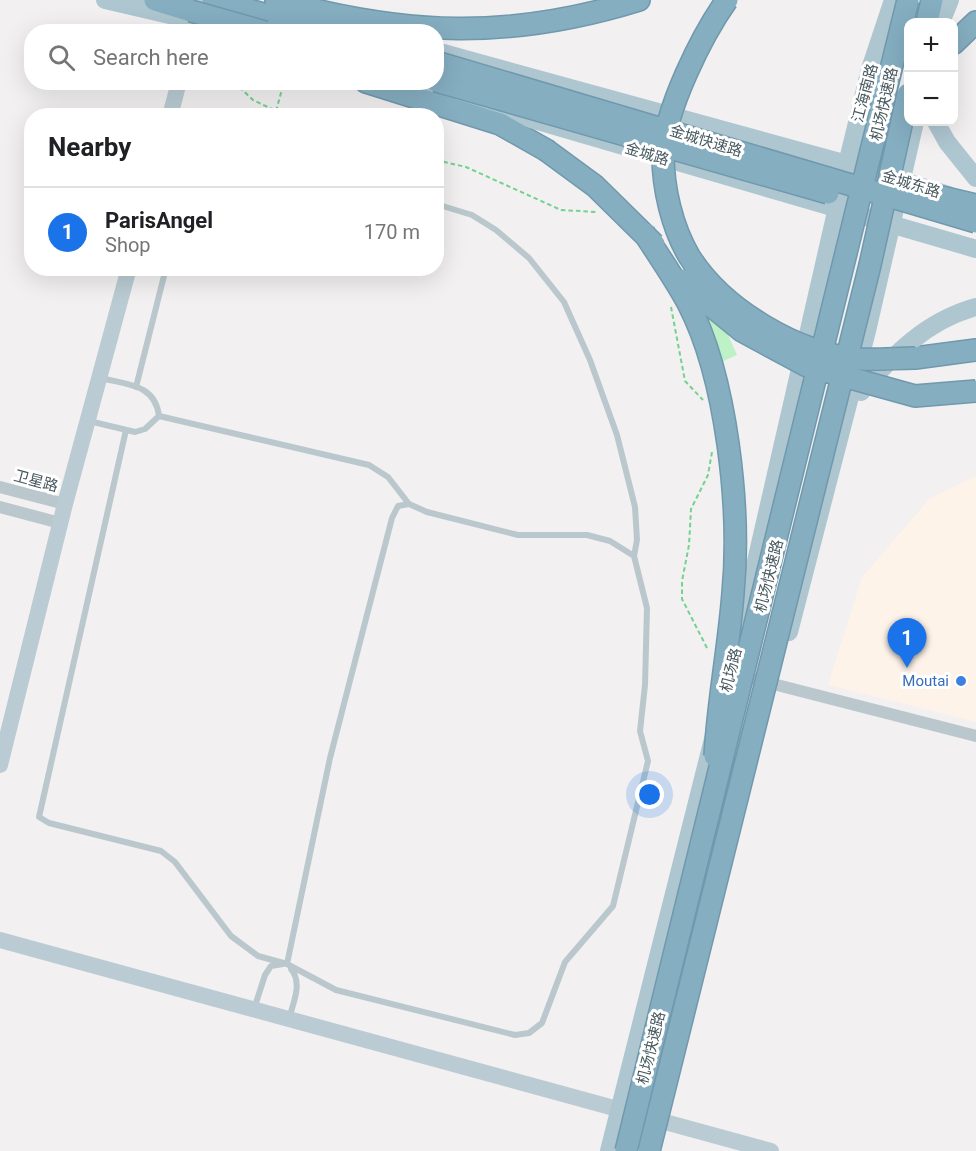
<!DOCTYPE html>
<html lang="en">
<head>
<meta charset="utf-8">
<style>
  :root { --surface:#fff; --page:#f6f6f6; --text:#202124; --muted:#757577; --line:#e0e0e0; --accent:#1a73e8 }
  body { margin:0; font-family:Roboto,"Noto Sans SC",sans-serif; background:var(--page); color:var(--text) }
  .controls { position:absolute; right:18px; top:18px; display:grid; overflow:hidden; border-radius:12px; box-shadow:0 6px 24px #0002 }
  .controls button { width:54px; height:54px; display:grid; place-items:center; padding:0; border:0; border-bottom:2px solid var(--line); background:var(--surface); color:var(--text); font:30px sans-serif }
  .you { position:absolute; left:650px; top:795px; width:21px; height:21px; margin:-15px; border:4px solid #fff; border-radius:50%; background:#1a73e8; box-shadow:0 0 0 9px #1a73e833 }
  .badge { display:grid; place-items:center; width:39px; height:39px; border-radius:50%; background:var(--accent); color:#fff; font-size:20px; font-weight:700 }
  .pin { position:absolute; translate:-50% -50px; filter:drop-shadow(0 2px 3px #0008) }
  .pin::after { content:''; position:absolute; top:32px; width:21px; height:18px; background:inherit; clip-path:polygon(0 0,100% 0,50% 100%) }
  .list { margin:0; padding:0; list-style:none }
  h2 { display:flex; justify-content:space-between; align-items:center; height:78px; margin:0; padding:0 24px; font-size:26px }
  h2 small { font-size:20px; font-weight:400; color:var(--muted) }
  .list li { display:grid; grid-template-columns:39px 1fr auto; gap:18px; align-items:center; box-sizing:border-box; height:90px; padding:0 24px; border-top:2px solid var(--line) }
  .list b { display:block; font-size:22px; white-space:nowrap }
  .list p { margin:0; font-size:20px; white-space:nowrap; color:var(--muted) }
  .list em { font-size:20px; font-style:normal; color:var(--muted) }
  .icon { flex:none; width:33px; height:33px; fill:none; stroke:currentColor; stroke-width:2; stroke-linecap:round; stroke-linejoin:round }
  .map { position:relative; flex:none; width:976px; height:1151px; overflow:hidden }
  .search { position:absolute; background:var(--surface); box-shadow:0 6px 24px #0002; left:24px; top:24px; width:420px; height:66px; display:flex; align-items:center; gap:15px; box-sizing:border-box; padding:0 21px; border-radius:24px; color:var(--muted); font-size:22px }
  .panel { position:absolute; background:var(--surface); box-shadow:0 6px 24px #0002; left:24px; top:108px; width:420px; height:168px; border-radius:24px }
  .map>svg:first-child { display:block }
  .commercial { fill:#fdf3e9 }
  .green { fill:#bcf2c6 }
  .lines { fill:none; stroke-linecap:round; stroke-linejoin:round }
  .highway-casing { stroke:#7099ad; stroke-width:24 }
  .path { stroke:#72d290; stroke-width:2; stroke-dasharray:4.5 3; stroke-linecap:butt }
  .lane { stroke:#bac8cd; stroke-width:6 }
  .street { stroke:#bac8cd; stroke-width:12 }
  .secondary { stroke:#bacbd3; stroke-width:16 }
  .primary { stroke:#aec6d0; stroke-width:18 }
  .highway { stroke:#85aec1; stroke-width:21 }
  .highway-bridge-casing { stroke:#7099ad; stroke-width:24; stroke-linecap:butt }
  .highway-bridge { stroke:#85aec1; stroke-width:21 }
  .shop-dot { fill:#3f7fe0; stroke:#fff; stroke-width:2 }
  .labels { text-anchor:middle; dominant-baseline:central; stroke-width:6; stroke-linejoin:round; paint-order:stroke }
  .street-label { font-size:15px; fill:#46585e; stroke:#fff }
  .shop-label { font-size:15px; fill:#366cbe; stroke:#fff; text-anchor:end }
</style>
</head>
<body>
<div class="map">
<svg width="976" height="1151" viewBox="0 0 976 1151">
  <rect width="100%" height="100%" fill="#f2f0f0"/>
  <!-- commercial -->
  <path class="commercial" d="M 976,476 L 976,722 L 828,685 L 862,577 L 929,499 Z"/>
  <!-- green -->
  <path class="green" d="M 711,297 L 737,355 L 705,369 L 679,311 Z"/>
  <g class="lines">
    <!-- highway casing -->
    <g class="highway-casing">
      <path id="highway" d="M 155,0 L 191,11
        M 213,0 L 328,32
        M 276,0 C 405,36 510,40 639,0
        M 927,22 L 932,0
        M 954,43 L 976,22
        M 366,82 L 500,124 L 546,150
        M 915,358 L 976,350"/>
    </g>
    <!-- path -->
    <path class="path" d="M 234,82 L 253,100 L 287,116
      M 276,111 L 284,82
      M 436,160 L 466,167 L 561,210 L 597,212
      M 671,307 L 685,381 L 703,400
      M 707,648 L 682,599 L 682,581 L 689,545 L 691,509 L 708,475 L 712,452"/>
    <!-- lane -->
    <path class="lane" d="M 436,204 L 472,215 L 496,230 L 529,258 L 564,302 L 590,360 L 617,435 L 635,507 L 637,540 L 634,556
      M 136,387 L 166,268
      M 89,421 L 135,432 L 145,429 L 159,416 C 155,384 128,385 101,378
      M 126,430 L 39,817 L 49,823 L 161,851 L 175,862 L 231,936 L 258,956 L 287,964 L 336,990 L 515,1035 L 529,1033 L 542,1023 L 565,962 L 613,906 L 648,761 L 640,731 L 645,685 L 647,608 L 634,556 L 610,541 L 587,535 L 518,535 L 427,512 L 409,504 L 388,477 L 369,465 L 159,416
      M 287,964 L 330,758 L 392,518 L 398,506 L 409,504
      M 254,1009 L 265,975 L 271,966 L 283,964
      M 289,1019 C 293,1003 303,983 291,969"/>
    <!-- street -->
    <path class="street" d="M 0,487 L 65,504
      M 0,507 L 60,523
      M 738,675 L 976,736"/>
    <!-- secondary -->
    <path class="secondary" d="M 193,32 L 202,0
      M 170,116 L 179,82
      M 0,765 L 65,504 L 129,268
      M 0,940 L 771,1151"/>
    <!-- primary -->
    <path class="primary" d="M 105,0 L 191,20
      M 328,22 L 364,32
      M 941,22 L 950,0
      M 436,51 L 847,164 L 949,195
      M 404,82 L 976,249
      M 936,122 L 947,142 L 976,178
      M 861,392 C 894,354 926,321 976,307
      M 789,632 L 867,331 L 915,122
      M 732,666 L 847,164 L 870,69 L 893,0
      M 609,1151 L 713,739"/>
    <!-- highway -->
    <use href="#highway" class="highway"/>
    <!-- highway-bridge casing -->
    <g class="highway-bridge-casing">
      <path id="highway-bridge" d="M 727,0 C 702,35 664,111 663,155 C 663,188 672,227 689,256 C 722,309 797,354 860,359 C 878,360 897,358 915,358
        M 191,11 L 265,32
        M 436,62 L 976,222
        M 436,81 L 828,193
        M 546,150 L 595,186 L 654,244
        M 933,195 L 976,205
        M 644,233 C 659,256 675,279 688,303 C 727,378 741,509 733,593 C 729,647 718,701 715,756
        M 683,280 L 693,291 L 742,331 L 807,366 L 915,396 L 976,391
        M 626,1151 L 908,0
        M 649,1151 L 870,265 L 908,94"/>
    </g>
    <!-- highway-bridge -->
    <use href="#highway-bridge" class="highway-bridge"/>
  </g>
  <!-- markers -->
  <circle class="shop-dot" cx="961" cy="681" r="6"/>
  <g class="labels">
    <!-- street labels -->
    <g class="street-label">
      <text transform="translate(865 93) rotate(-75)">江海南路</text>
      <text transform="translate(884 104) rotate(-77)">机场快速路</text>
      <text transform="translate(706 141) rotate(17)">金城快速路</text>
      <text transform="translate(647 154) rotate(17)">金城路</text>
      <text transform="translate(911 184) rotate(17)">金城东路</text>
      <text transform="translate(36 481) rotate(15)">卫星路</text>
      <text transform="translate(769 576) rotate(-76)">机场快速路</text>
      <text transform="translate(731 670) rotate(-76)">机场路</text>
      <text transform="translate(651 1048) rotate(-76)">机场快速路</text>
    </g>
    <!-- shop labels -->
    <g class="shop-label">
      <text x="949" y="681">Moutai</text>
    </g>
  </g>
</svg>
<div class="controls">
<button>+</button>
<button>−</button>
</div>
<div class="you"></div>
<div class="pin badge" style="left:907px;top:668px">1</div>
<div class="search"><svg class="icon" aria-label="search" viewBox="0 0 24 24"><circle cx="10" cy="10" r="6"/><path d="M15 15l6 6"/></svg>Search here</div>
<section class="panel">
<h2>Nearby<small></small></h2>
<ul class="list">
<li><span class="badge">1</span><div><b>ParisAngel</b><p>Shop</p></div><em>170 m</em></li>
</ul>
</section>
</div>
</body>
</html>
